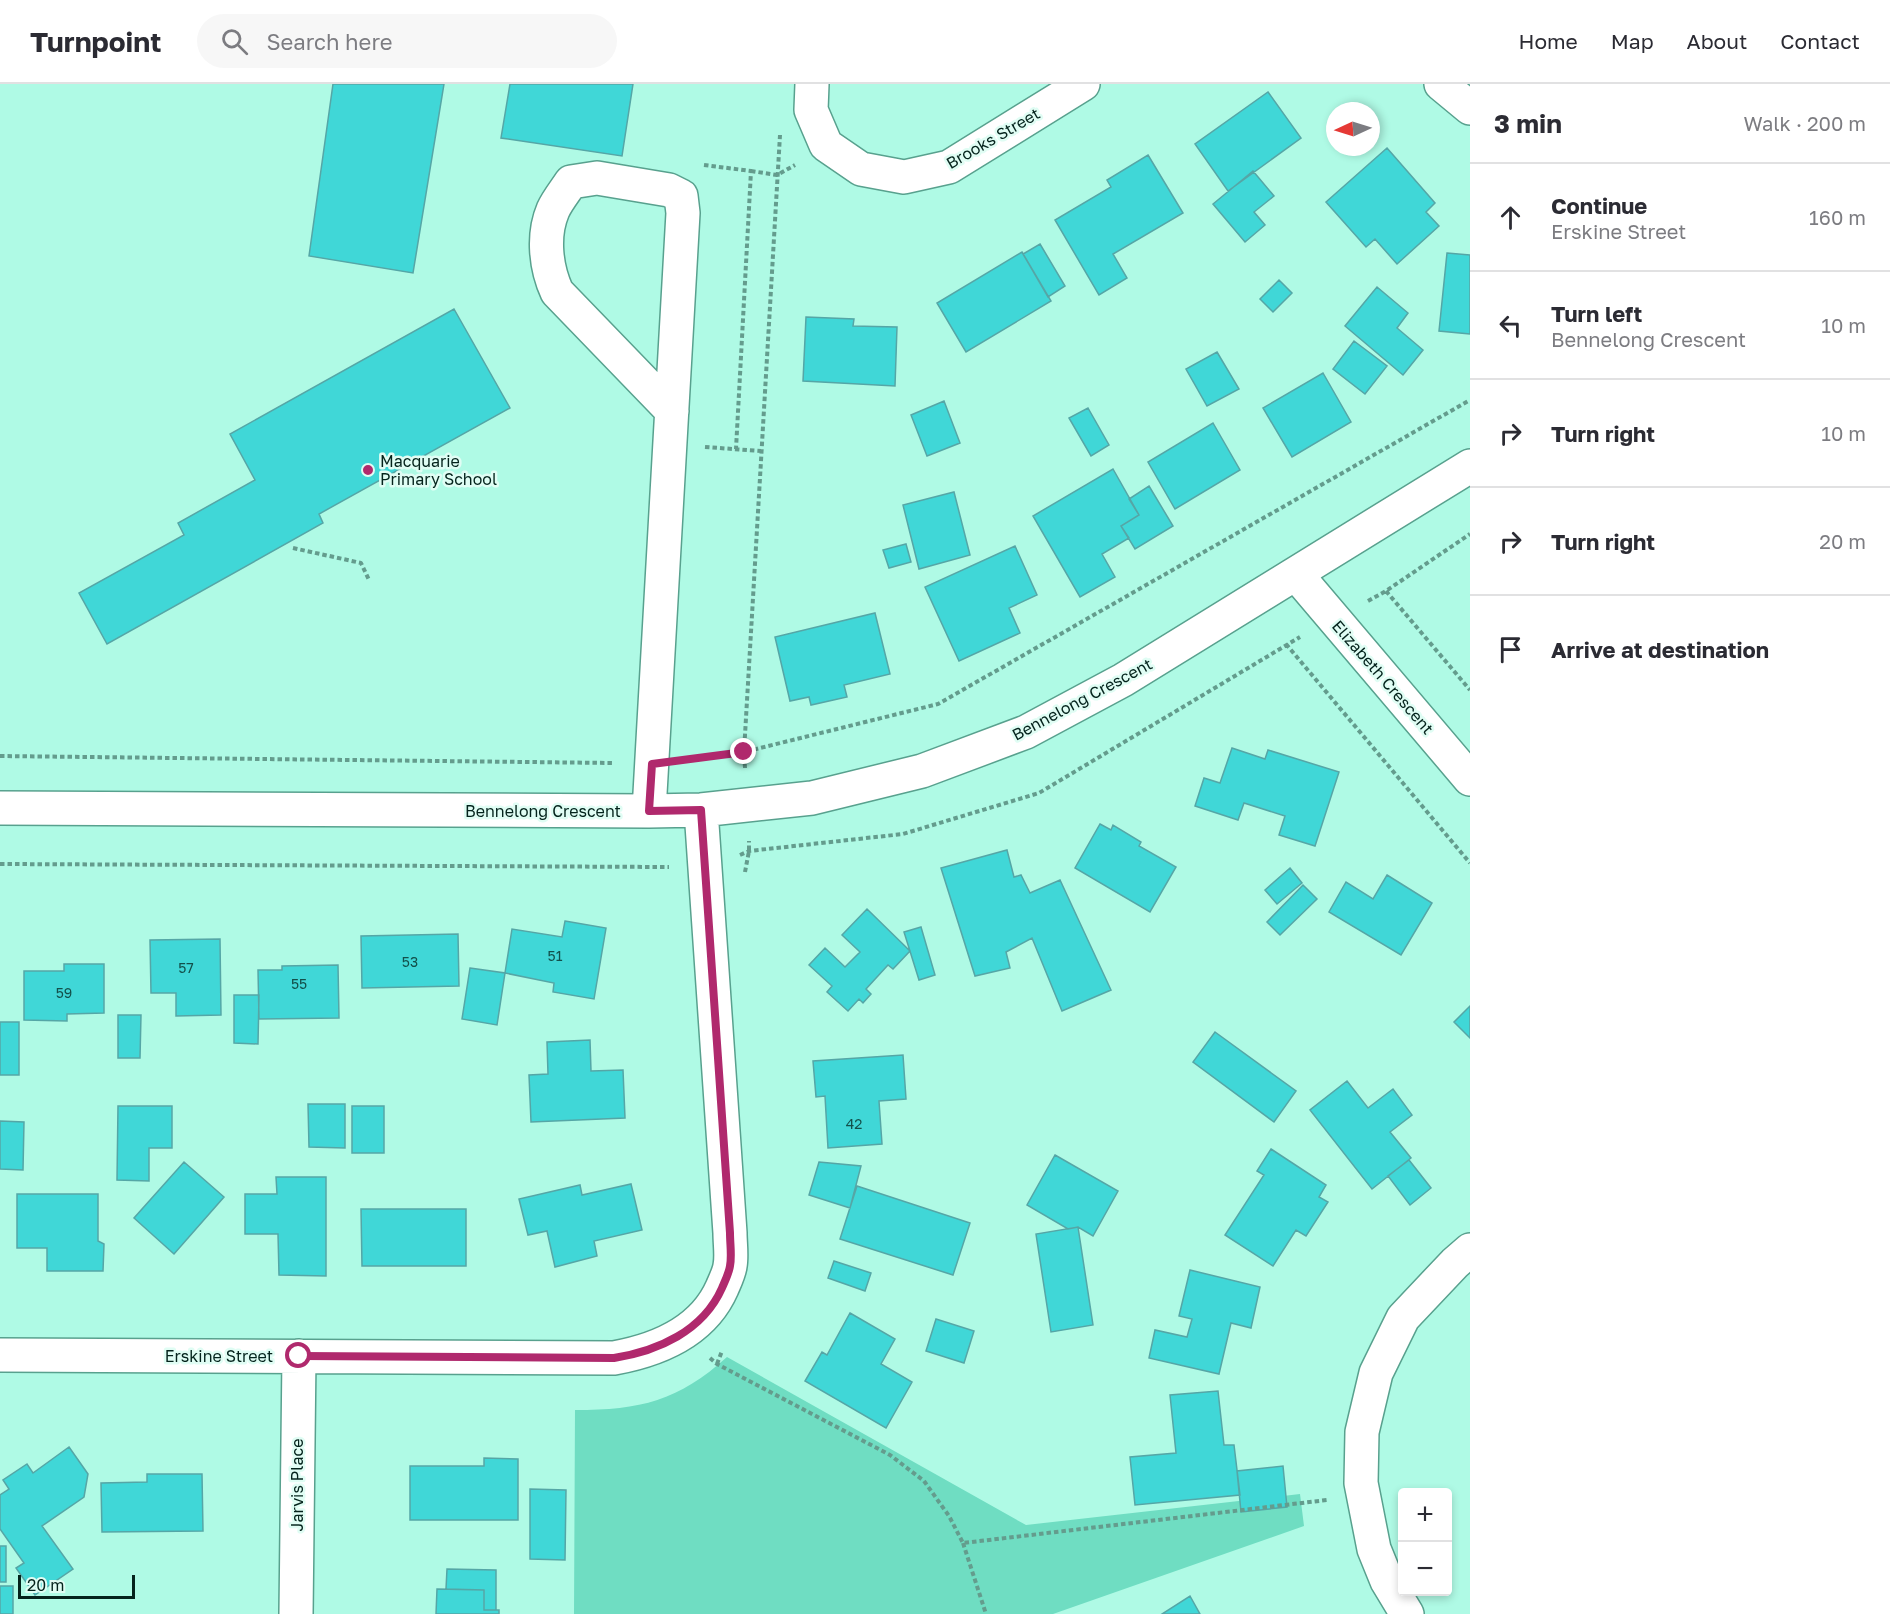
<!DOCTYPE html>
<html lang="en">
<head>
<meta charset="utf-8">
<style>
  :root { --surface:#fff; --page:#f7f7f7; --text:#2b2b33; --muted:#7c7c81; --line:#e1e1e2 }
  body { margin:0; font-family:"Golos Text",sans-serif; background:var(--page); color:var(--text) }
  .controls { position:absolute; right:18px; bottom:18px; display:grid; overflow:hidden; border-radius:6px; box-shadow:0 3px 9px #0003 }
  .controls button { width:54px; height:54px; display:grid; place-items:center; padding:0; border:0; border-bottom:2px solid var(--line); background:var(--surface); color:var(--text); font:30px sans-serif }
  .compass { position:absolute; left:1326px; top:18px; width:54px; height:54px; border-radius:50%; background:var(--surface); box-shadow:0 3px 9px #0003; rotate:266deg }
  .scale { position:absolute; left:18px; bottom:15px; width:117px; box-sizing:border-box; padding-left:6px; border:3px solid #04231c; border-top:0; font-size:16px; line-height:21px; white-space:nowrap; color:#04231c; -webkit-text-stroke:4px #e0fdf4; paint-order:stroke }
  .stop { position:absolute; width:18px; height:18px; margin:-14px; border:4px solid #b0296d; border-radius:50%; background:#fff }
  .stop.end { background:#b0296d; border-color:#fff; box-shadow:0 2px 6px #0008 }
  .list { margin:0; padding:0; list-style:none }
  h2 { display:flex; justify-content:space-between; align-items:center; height:78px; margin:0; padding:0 24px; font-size:26px }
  h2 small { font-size:20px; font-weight:400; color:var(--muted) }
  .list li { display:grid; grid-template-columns:39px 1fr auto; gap:18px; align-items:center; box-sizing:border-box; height:108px; padding:0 24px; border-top:2px solid var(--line) }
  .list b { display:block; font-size:22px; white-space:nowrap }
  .list p { margin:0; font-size:20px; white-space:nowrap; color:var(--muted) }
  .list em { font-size:20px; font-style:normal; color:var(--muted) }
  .icon { flex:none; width:33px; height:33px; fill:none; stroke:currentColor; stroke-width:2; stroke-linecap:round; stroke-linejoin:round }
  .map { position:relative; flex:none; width:1470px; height:1530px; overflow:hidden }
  header { display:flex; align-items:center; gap:36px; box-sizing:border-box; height:84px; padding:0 30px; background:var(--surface); border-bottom:2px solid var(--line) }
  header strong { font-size:28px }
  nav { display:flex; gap:33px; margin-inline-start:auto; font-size:21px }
  .search { width:420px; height:54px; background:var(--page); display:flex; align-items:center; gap:15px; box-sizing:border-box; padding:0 21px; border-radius:33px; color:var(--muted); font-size:22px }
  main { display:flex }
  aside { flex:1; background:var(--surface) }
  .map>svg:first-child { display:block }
  .green { fill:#6fddc2 }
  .building { fill:#40d7d7; stroke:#55a6a6; stroke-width:1.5 }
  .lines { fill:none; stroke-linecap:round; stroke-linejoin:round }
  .minor-casing { stroke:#58a18e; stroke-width:36 }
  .path { stroke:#649c8d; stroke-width:4; stroke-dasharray:4.5 3; stroke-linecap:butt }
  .minor { stroke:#fff; stroke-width:33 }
  .route { stroke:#b0296d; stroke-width:8 }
  .poi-dot { fill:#b0296d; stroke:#e0fdf4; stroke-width:2 }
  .labels { text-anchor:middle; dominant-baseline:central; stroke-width:5; stroke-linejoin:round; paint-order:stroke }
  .number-label { font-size:14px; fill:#13504b }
  .street-label { font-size:16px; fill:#04231c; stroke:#e0fdf4 }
  .poi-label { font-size:16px; fill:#04231c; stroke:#e0fdf4; text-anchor:start }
</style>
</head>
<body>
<header>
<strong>Turnpoint</strong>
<div class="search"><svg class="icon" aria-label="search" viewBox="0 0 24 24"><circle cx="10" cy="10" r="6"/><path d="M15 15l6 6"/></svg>Search here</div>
<nav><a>Home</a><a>Map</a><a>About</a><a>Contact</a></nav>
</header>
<main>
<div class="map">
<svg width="1470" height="1530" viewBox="0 0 1470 1530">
  <rect width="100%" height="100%" fill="#affae5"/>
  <!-- green -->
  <path class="green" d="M 727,1273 L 1026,1441 L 1300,1410 L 1304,1442 L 1053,1530 L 574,1530 L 575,1326 C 641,1326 678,1317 727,1273 Z"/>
  <!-- building -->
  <path class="building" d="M 333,0 L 444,0 L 413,189 L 309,172 Z
    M 510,0 L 633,0 L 622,72 L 501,54 Z
    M 1268,8 L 1301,54 L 1228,107 L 1195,60 Z
    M 1387,64 L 1435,119 L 1426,128 L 1439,142 L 1397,180 L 1375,155 L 1366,163 L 1326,118 Z
    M 1148,71 L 1183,129 L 1113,170 L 1127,194 L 1099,211 L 1055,136 L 1111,103 L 1107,96 Z
    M 1253,87 L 1274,112 L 1254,128 L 1265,141 L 1245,158 L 1213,120 Z
    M 1040,160 L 1065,202 L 1048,213 L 1023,170 Z
    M 1022,168 L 1051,217 L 966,268 L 937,219 Z
    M 1447,169 L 1470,171 L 1470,250 L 1439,247 Z
    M 1279,196 L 1292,209 L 1273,228 L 1260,215 Z
    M 1377,203 L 1408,229 L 1397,244 L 1423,266 L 1403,291 L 1345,242 Z
    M 454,225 L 510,324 L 319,430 L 323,439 L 107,560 L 79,509 L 184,451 L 178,439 L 255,396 L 230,350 Z
    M 806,233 L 854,235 L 853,242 L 897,243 L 895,302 L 803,297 Z
    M 1354,257 L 1387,282 L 1365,310 L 1333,285 Z
    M 1217,268 L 1239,305 L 1207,322 L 1186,285 Z
    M 1323,289 L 1351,338 L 1292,373 L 1263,324 Z
    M 944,317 L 960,359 L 927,372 L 911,331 Z
    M 1088,324 L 1109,361 L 1091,372 L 1069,334 Z
    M 1213,339 L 1240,386 L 1175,425 L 1148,378 Z
    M 1113,385 L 1139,431 L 1121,442 L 1129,454 L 1102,470 L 1115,493 L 1080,513 L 1033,432 Z
    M 1149,402 L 1173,442 L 1135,465 L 1121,442 L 1139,431 L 1129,415 Z
    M 954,408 L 970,471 L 919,485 L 903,421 Z
    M 906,460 L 911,478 L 889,484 L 883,466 Z
    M 1015,462 L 1037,511 L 1009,524 L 1020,549 L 959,577 L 925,503 Z
    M 875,529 L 890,590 L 844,601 L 847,613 L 811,621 L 809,613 L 790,617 L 775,553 Z
    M 1232,664 L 1265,675 L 1268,666 L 1339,688 L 1315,762 L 1279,751 L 1285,732 L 1244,719 L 1238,736 L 1195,722 L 1204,694 L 1220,699 Z
    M 1100,740 L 1111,746 L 1113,741 L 1141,758 L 1139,762 L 1176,783 L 1150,828 L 1075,784 Z
    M 1007,766 L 1014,793 L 1021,791 L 1030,809 L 1060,796 L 1111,906 L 1062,927 L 1032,854 L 1006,868 L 1010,884 L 975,892 L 941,784 Z
    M 1290,784 L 1302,799 L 1277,820 L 1265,806 Z
    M 1387,791 L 1432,819 L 1401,871 L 1329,828 L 1346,798 L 1373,815 Z
    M 1303,801 L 1317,815 L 1280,851 L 1267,838 Z
    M 867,825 L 910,867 L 893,885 L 888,881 L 866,905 L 871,910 L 863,919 L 859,915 L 848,927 L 827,908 L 832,902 L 809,881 L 825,864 L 845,883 L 860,868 L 842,851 Z
    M 565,837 L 606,844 L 594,915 L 553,908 L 554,899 L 505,889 L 512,845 L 562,853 Z
    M 921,843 L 935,891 L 919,896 L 904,848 Z
    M 458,850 L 459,902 L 362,904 L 361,852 Z
    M 220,855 L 221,931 L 176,932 L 176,909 L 151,909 L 150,856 Z
    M 64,880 L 104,880 L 104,929 L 67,930 L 67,937 L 24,936 L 24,887 L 64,887 Z
    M 338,881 L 339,934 L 259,935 L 258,886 L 282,886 L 282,882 Z
    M 470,884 L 505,889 L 497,941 L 462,935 Z
    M 234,911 L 259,911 L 258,960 L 234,959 Z
    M 1470,922 L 1470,954 L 1454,938 Z
    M 118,931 L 141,931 L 140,974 L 118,974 Z
    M 0,938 L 19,938 L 19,991 L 0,991 Z
    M 1215,948 L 1296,1007 L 1274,1038 L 1193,978 Z
    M 590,956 L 591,987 L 623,986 L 625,1034 L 531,1038 L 529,991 L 548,990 L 547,958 Z
    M 903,971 L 906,1015 L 879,1017 L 882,1060 L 828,1064 L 825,1012 L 816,1013 L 813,977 Z
    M 1347,997 L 1368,1024 L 1393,1005 L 1412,1031 L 1390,1048 L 1411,1074 L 1372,1105 L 1310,1026 Z
    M 308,1020 L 345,1020 L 345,1064 L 309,1063 Z
    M 118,1022 L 172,1022 L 172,1064 L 149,1064 L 149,1097 L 117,1096 Z
    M 352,1022 L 384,1022 L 384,1069 L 352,1069 Z
    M 0,1037 L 24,1038 L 23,1086 L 0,1085 Z
    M 1271,1065 L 1326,1101 L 1319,1113 L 1328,1118 L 1306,1152 L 1296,1146 L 1273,1182 L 1225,1151 L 1264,1091 L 1257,1087 Z
    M 1055,1071 L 1118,1107 L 1093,1152 L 1078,1143 L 1068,1145 L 1027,1121 Z
    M 1409,1076 L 1431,1104 L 1410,1121 L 1388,1092 Z
    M 184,1078 L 224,1113 L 174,1170 L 134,1134 Z
    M 819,1078 L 861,1082 L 850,1124 L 809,1111 Z
    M 276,1093 L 326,1093 L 326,1192 L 279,1191 L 278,1150 L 245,1150 L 245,1110 L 277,1110 Z
    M 631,1100 L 642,1146 L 594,1157 L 597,1172 L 555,1183 L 547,1147 L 528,1151 L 519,1115 L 580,1101 L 582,1111 Z
    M 857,1102 L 970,1139 L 953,1191 L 840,1155 Z
    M 17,1110 L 98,1110 L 98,1157 L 104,1160 L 103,1187 L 47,1187 L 47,1164 L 17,1164 Z
    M 361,1125 L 466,1125 L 466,1182 L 362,1182 Z
    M 1078,1143 L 1093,1241 L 1051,1248 L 1036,1150 Z
    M 834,1177 L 871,1189 L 865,1207 L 828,1194 Z
    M 1190,1186 L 1260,1203 L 1251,1244 L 1231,1239 L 1219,1290 L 1149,1274 L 1155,1246 L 1187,1253 L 1192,1235 L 1179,1232 Z
    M 850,1229 L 895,1255 L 881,1280 L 912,1298 L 886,1344 L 805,1297 L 822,1268 L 827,1271 Z
    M 936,1235 L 974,1247 L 964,1279 L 926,1267 Z
    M 1218,1307 L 1224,1361 L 1234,1361 L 1240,1411 L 1135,1421 L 1130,1373 L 1176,1369 L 1170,1311 Z
    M 69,1363 L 88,1390 L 84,1413 L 42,1442 L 73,1485 L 35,1511 L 16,1484 L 24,1479 L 0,1445 L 0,1411 L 9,1405 L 3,1396 L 27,1380 L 33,1389 Z
    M 484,1374 L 518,1375 L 518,1436 L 410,1436 L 410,1382 L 484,1382 Z
    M 1283,1382 L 1287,1423 L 1241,1428 L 1237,1387 Z
    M 147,1390 L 202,1390 L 203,1447 L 102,1448 L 101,1399 L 147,1398 Z
    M 530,1405 L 566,1406 L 565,1476 L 530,1475 Z
    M 0,1462 L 6,1462 L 6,1498 L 0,1498 Z
    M 447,1485 L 496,1486 L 496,1526 L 484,1526 L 484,1506 L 446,1505 Z
    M 0,1502 L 13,1502 L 13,1530 L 0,1530 Z
    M 437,1505 L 484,1506 L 484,1526 L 499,1526 L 499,1530 L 436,1530 Z
    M 1190,1512 L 1200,1530 L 1162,1530 Z"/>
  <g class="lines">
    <!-- minor casing -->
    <g class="minor-casing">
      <path id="minor" d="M 812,0 L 811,26 L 826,61 L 861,85 L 904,93 L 949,83 L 1083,0
        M 1441,0 L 1470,24
        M 1296,490 L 1470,695
        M 0,724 L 649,727 L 701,726 L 812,714 L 922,687 L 1026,648 L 1123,596 L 1470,382
        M 649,727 L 683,129 L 681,112 L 669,106 L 597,94 L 571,98 C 565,107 557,117 553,126 C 542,152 546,184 557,208 L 672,327
        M 0,1271 L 614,1274 C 658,1266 703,1247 722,1204 C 725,1197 729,1189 730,1182 C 732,1172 730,1160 730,1149 L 701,726
        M 296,1530 L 299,1272
        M 1407,1530 L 1387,1497 L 1374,1465 L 1361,1399 L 1362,1348 L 1376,1289 L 1403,1234 L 1455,1179 L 1470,1166"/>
    </g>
    <!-- path -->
    <path class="path" d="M 704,81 L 751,87 L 736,365
      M 751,87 L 777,91 L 795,81
      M 705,363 L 761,367
      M 293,464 L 361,479 L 369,496
      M 1386,507 L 1470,606
      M 1368,517 L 1386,507 L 1470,450
      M 1286,560 L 1470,779
      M 0,672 L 614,679
      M 687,675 L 744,668 L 938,620 L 1470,316
      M 745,684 L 744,668 L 780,51
      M 740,771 L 749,767 L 903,750 L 1039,709 L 1300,553
      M 0,780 L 669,783
      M 745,788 L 749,767 L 749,757
      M 710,1274 L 717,1280 L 890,1371 L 924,1397 L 949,1432 L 963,1459 L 1327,1416
      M 717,1280 L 722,1267
      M 963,1459 L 986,1530"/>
    <!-- minor -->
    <use href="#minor" class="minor"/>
  </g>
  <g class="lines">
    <!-- route -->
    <path class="route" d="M 299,1272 L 614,1274 C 658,1267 703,1247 722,1204 C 725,1197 729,1189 730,1182 C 732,1172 730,1160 730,1149 L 701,726 L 649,727 L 652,680 L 744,668"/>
  </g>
  <!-- markers -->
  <circle class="poi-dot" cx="368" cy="386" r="6"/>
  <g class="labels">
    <!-- number labels -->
    <g class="number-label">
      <text x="555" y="871">51</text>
      <text x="410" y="877">53</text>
      <text x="186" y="883">57</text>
      <text x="299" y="899">55</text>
      <text x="64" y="908">59</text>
      <text x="854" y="1039">42</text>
    </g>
    <!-- street labels -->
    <g class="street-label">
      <text transform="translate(993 54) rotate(-30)">Brooks Street</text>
      <text transform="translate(1383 593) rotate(49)">Elizabeth Crescent</text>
      <text transform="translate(1082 615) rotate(-28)">Bennelong Crescent</text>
      <text x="543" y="727">Bennelong Crescent</text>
      <text x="219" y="1272">Erskine Street</text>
      <text transform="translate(297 1401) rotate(-90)">Jarvis Place</text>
    </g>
    <!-- poi labels -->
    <g class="poi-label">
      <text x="380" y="377">Macquarie<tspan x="380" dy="18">Primary School</tspan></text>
    </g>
  </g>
</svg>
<div class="controls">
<button>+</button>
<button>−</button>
</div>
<svg class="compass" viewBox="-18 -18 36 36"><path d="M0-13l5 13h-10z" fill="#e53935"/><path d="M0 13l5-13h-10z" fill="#7c7c81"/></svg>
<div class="scale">20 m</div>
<div class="stop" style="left:299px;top:1272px"></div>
<div class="stop end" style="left:744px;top:668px"></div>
</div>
<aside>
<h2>3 min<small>Walk · 200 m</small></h2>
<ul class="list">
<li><svg class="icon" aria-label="ahead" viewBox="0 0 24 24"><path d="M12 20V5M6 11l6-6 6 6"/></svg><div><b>Continue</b><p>Erskine Street</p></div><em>160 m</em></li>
<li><svg class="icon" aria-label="left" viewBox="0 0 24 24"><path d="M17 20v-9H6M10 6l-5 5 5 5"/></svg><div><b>Turn left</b><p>Bennelong Crescent</p></div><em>10 m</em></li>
<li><svg class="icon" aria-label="right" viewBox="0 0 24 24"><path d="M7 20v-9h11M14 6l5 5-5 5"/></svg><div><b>Turn right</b></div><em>10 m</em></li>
<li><svg class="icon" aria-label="right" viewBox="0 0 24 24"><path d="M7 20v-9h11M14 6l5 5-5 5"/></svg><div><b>Turn right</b></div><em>20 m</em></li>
<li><svg class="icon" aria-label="arrive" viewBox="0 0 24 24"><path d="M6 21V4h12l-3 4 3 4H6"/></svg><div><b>Arrive at destination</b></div></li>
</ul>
</aside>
</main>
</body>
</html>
